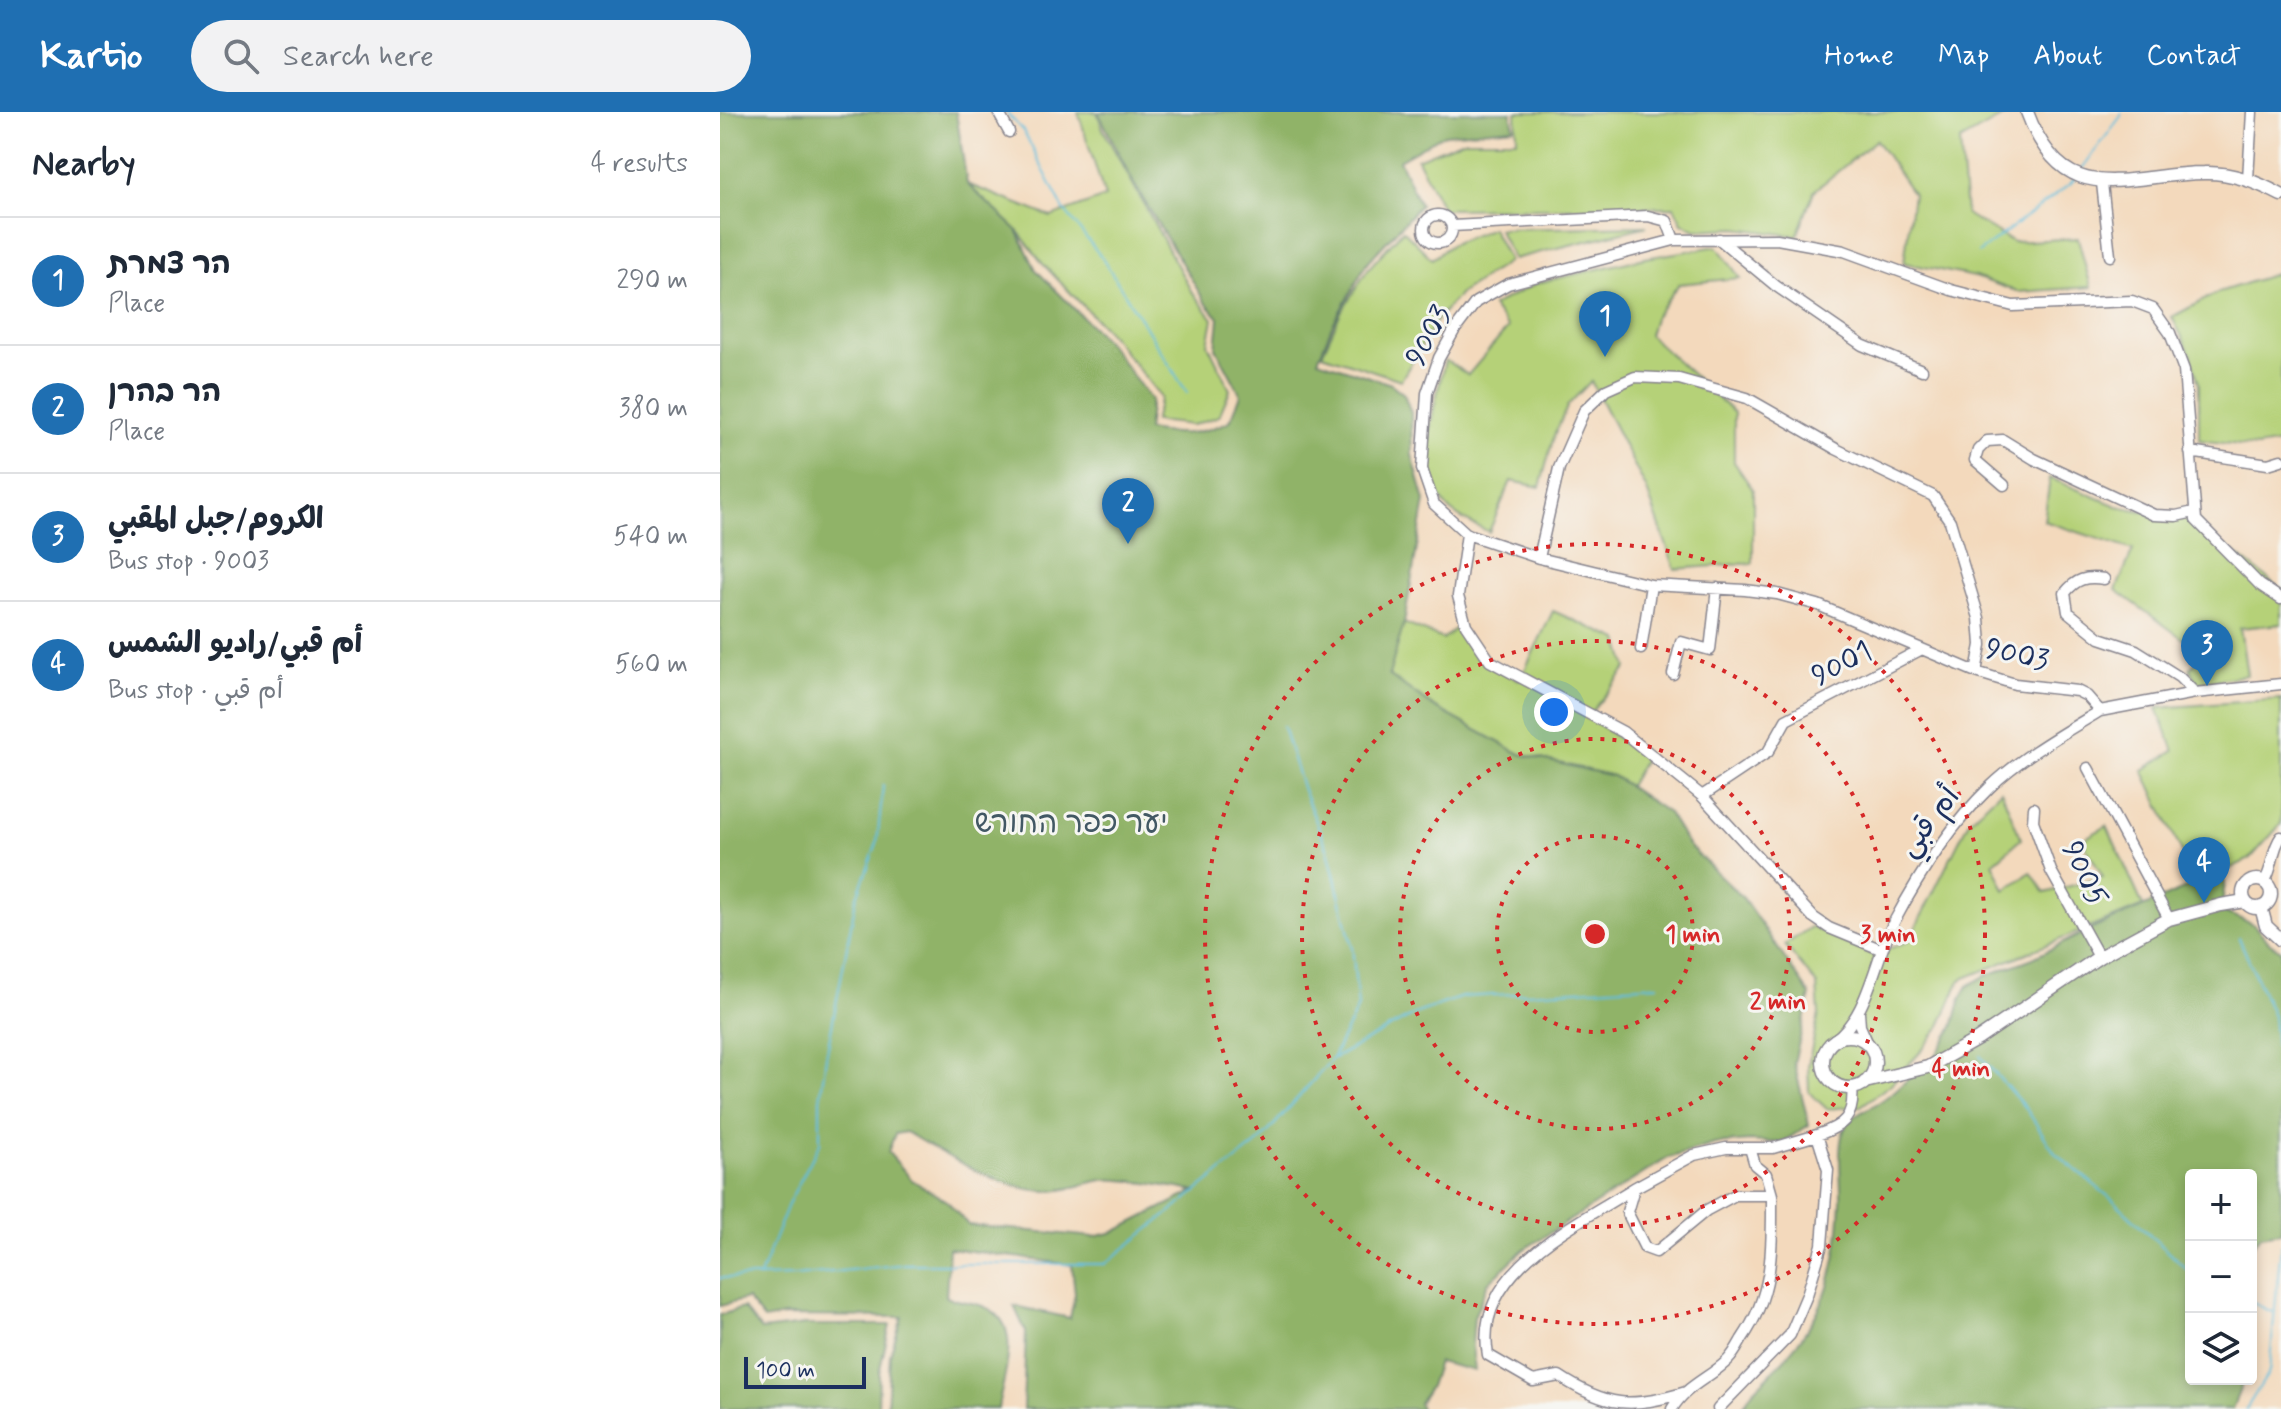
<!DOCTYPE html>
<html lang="en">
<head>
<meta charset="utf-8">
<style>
  :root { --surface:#fff; --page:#f2f2f3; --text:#1f2937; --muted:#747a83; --line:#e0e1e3; --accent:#1f6fb2 }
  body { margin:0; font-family:Mynerve,"Playpen Sans Arabic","Playpen Sans Hebrew",sans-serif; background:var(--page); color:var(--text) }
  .controls { position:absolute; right:24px; bottom:24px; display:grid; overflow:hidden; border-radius:8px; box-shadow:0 4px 12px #0003 }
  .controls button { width:72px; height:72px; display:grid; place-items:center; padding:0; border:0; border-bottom:2px solid var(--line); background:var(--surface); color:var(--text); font:40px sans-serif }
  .scale { position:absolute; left:24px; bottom:20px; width:122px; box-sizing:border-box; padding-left:8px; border:4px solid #1b2f5e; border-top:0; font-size:22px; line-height:28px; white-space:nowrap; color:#1b2f5e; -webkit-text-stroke:6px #f6f6f2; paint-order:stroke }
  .you { position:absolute; left:834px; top:600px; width:28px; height:28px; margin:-20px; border:6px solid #fff; border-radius:50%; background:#1a73e8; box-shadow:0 0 0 12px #1a73e833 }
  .badge { display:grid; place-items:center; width:52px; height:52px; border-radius:50%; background:var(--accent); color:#fff; font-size:26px; font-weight:700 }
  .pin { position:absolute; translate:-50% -66px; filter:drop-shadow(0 2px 4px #0008) }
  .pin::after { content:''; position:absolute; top:42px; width:28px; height:24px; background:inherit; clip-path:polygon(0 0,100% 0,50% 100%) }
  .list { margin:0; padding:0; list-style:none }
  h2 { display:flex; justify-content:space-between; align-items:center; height:104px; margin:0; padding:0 32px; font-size:34px }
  h2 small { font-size:26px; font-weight:400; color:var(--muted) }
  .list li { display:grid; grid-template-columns:52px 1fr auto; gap:24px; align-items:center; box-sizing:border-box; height:128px; padding:0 32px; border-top:2px solid var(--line) }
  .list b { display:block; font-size:30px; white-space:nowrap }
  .list p { margin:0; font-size:26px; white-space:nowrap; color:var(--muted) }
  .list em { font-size:26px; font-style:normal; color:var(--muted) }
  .icon { flex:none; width:44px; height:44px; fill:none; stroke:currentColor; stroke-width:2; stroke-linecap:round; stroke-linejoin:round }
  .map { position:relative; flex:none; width:1561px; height:1297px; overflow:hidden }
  header { display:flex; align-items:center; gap:48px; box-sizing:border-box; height:112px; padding:0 40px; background:var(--accent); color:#fff }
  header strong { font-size:38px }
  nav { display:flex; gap:44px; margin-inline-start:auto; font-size:28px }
  .search { width:560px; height:72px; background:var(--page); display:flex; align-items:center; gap:20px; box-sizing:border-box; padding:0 28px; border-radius:44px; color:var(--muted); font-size:30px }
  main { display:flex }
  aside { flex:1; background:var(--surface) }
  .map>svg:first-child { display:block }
  .green { fill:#b5d178; stroke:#68806b; stroke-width:2 }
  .forest { fill:#90b368; stroke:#567163; stroke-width:2; fill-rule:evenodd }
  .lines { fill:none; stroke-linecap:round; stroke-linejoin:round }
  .stream { stroke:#5ebddc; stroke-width:2 }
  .minor-casing { stroke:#87848d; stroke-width:13 }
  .tertiary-casing { stroke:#87848d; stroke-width:15 }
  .minor { stroke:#fff; stroke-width:10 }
  .tertiary { stroke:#fff; stroke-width:12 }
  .ring { fill:none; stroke:#d62828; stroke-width:4; stroke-dasharray:4 8 }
  .labels { text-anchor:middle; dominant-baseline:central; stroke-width:6; stroke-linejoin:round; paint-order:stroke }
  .street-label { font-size:30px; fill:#1b2f5e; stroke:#f6f6f2 }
  .park-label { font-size:30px; fill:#425864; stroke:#f6f6f2 }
  .centre { fill:#d62828; stroke:#f6f6f2; stroke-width:4 }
  .ring-label { font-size:24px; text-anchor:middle; font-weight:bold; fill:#d62828; stroke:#f6f6f2; stroke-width:6; stroke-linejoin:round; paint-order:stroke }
</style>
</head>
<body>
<header>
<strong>Kartio</strong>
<div class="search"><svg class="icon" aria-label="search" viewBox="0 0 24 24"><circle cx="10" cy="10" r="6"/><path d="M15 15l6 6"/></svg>Search here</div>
<nav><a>Home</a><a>Map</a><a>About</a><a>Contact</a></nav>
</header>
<main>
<aside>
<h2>Nearby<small>4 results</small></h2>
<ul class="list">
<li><span class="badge">1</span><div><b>הר צמרת</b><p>Place</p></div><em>290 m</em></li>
<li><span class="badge">2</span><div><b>הר בהרן</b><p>Place</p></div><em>380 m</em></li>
<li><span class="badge">3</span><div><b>الكروم/جبل المقبي</b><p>Bus stop · 9003</p></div><em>540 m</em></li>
<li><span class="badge">4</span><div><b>أم قبي/راديو الشمس</b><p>Bus stop · أم قبي</p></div><em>560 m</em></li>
</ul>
</aside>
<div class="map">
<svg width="1561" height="1297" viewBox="0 0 1561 1297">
  <rect width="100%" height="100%" fill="#f6f6f2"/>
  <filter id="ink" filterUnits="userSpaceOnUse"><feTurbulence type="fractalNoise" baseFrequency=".0125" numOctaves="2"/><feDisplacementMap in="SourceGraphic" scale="16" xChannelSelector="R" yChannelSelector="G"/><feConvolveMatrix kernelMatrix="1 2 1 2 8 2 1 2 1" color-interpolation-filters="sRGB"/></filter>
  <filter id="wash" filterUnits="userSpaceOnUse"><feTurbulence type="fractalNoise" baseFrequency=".006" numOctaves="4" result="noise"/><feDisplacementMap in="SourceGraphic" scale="32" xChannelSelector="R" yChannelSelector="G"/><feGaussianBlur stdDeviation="1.8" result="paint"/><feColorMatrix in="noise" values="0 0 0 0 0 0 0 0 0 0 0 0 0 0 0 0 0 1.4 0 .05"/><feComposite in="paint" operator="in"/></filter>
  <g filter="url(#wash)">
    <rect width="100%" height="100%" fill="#f3d9bc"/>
    <!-- green -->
    <path class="green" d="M 358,0 L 377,0 L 383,17 L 470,177 L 493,207 L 488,232 L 510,278 L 499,304 L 473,313 L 434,309 L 441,285 L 391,223 L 323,152 L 297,118 L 247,72 L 331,105 L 385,85 Z
      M 796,0 L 1291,0 L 1240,29 L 1246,102 L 1293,130 L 1358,126 L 1371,175 L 1298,180 L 1255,165 L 1184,151 L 1193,82 L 1156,28 L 1094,79 L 1077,124 L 1016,116 L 975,118 L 962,111 L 954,95 L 723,97 L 697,47 L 743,28 L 797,28 Z
      M 927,114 L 793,147 L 778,117 Z
      M 772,116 L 789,149 L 741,181 L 718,206 L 681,268 L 602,242 L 621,200 L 648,157 L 683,118 L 712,147 L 732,132 Z
      M 997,134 L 1020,166 L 959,172 L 934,206 L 929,223 L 1014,301 L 1014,350 L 1033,378 L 1033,451 L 955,457 L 926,376 L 871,269 L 848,293 L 834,324 L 820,375 L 791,369 L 769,420 C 757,414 740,407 730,398 C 691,357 715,296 725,248 L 748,263 L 788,216 L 772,194 L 817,171 L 925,146 Z
      M 1561,160 L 1561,331 L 1537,335 L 1479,328 L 1479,272 L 1471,243 L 1452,205 L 1499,180 Z
      M 1330,366 L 1397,394 L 1473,409 L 1561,477 L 1561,512 L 1520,516 L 1527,563 L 1478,571 L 1470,556 L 1484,542 L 1396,478 L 1413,438 L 1324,409 Z
      M 833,499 L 899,528 L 907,556 L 868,604 L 925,646 L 909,674 L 893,664 L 800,642 L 714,595 L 668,563 L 684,511 L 723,527 L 735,517 L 763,551 L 800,568 Z
      M 1561,587 L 1561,712 L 1530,747 L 1477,772 L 1423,658 L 1454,639 L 1437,596 Z
      M 1281,678 L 1301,727 L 1273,751 L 1285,778 L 1311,760 L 1325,781 L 1383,765 L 1362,728 L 1387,714 L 1423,794 L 1240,868 L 1220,914 L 1204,936 L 1171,972 L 1141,994 L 1107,997 L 1089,980 L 1088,953 L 1099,902 L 1097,873 L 1065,833 L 1091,815 L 1153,843 L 1189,829 L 1249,709 Z"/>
    <!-- forest -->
    <path class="forest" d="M 0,0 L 236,0 L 247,72 L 297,118 L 316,158 L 388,231 L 431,288 L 427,318 C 461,323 478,324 510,309 L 521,283 L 496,236 L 499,206 L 485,190 L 414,72 L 378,0 L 791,0 L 794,16 L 725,22 L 679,48 L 700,93 L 646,152 L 612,214 L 598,248 L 671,272 L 684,282 L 691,301 L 692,343 L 705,389 L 684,511 L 669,563 L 714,595 L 800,642 L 893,664 L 948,701 L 968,733 L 1023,786 L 1090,883 L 1074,951 L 1089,1013 L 1061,1031 L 1030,1029 L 995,1032 L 948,1046 L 803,1138 L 768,1171 L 754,1205 L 752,1234 L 755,1259 L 718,1250 L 710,1274 L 699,1291 L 701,1297 L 303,1297 L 306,1220 L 294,1194 L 350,1206 L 355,1182 L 352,1153 L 229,1136 L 226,1185 C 239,1190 257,1190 269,1197 C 304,1216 282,1268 278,1297 L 167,1297 L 170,1243 L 182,1205 L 64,1204 L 44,1208 L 27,1187 L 0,1194 ZM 186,1020 C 222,1042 285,1079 328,1079 C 349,1079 363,1071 383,1068 C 398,1065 458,1076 475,1079 L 394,1120 L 374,1125 L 248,1113 L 228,1090 L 192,1068 L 168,1040 L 175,1022 Z
      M 1500,761 L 1505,771 L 1501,799 L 1533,812 L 1550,831 L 1561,838 L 1561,1120 L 1541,1123 L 1531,1136 L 1531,1063 L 1471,1063 L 1471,1267 L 1524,1267 L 1512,1297 L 1021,1297 C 1027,1291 1028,1283 1035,1277 C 1099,1216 1117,1178 1121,1089 C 1122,1070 1116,1032 1125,1016 C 1133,1001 1152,996 1164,987 C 1180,976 1192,963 1205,949 L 1209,955 L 1233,915 L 1241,886 L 1248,874 L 1265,864 L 1313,846 L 1365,820 Z
      M 23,1196 L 41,1218 L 85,1213 L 170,1213 L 159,1261 L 158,1297 L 0,1297 L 0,1203 Z"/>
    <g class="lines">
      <!-- stream -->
      <path class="stream" d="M 286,0 L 304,20 L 344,98 L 383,147 L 467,281
        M 1361,58 L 1401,4 L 1401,0
        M 1258,141 L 1350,72 L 1355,66
        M 1519,826 L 1553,904 L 1561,984
        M 1260,944 L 1307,998 L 1335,1041 L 1393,1088 L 1471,1161
        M 614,946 L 697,901 L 742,885 L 938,873
        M 40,1164 L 69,1090 L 100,1031 L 100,988 L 106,945 L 136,787 L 157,731 L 163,674
        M 0,1166 L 75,1164 L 186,1152 L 385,1152 L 540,1029 L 612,947 L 638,895 L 632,834 L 608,738 L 583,678 L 563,615
        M 1531,1190 L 1552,1200
        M 1526,1297 L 1549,1260 L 1561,1133"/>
    </g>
  </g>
  <g filter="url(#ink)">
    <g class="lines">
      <!-- minor casing -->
      <g class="minor-casing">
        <path id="minor" d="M 278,0 L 289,20
          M 1528,67 L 1532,0
          M 1382,71 L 1390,144
          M704 117a14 14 0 1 1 28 0a14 14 0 1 1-28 0Z
          M 732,114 L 928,104 L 947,109 L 954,128
          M 999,127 L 1056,174 L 1142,233 L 1202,258
          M 1470,340 L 1548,352 L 1561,348
          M 1284,373 L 1255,348 L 1258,338 L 1267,329 L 1283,328 L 1314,347 L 1434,403 L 1456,404 L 1474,400
          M 747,422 L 738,484 L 746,513 L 770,549 L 903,620 L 982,684 L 1093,805 L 1109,816 L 1160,837
          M 819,446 L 839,356 L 864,299 L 886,278 L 915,265 L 959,267 L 1027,286 L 1116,337 L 1213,384 L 1230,409 L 1259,506 L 1261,533 L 1256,560
          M 1384,467 C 1366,464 1356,467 1345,481 L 1348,500 L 1380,526 L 1416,538 L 1459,565 L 1475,581
          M 1561,487 L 1540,473 L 1476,408 L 1464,258 L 1450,221 L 1433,197 L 1412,189 L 1293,194 L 1231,178 L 1124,139 L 1057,127 L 954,128 L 788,172 L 756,190 L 734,219 L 719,246 L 707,281 L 702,357 L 714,392 L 747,422 L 819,446 L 931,473 L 1025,478 L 1057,482 L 1098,493 L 1256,560 L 1295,572 L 1357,579 L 1367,584 L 1380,599 L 1475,581 L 1561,572
          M 921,537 L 931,473
          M 953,562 L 961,530 L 990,538 L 997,476
          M 1368,656 L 1449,807
          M 982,684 L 1048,640 L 1066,608 L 1200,538
          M 1314,696 L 1313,709 L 1331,759 L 1379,845
          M 1544,770 C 1554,756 1551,738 1561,725
          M 1139,901 L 1140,914 L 1148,932
          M 1114,928 C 1149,904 1154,847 1174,810 C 1199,763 1230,714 1269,676 C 1301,645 1342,622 1380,599
          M 1030,1036 L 1035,1053 L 1046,1062 L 1052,1083 L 1015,1083 L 987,1098 L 936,1140 L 925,1136 L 907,1100 L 914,1076 L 974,1043 L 1006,1036 L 1053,1036 L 1097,1023
          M 914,1076 C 855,1113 752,1160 768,1243 L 813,1269 L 839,1264 C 886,1295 911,1297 966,1280
          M 952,1297 C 965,1274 990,1266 1008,1248 C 1014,1242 1018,1234 1022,1227 C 1054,1181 1052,1137 1052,1083
          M 998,1297 L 1070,1223 L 1087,1183 L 1102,1133 L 1108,1058 L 1097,1023 C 1124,1014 1135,1005 1132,975"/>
      </g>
      <!-- tertiary casing -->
      <g class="tertiary-casing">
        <path id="tertiary" d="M 1307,0 C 1344,100 1404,62 1484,61 C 1512,60 1537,70 1561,83
          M1523 782a14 14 0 1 1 28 0a14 14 0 1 1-28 0Z
          M 1541,795 L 1546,814 L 1561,828
          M1103 950a26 26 0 1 1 52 0a26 26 0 1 1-52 0Z
          M 1145,970 L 1208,955 L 1258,927 L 1379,845 L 1449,807 L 1501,793 L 1525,789"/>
      </g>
      <!-- minor -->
      <use href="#minor" class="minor"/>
      <!-- tertiary -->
      <use href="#tertiary" class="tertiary"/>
    </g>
  </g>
  <!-- distance rings -->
  <g class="ring">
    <circle cx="875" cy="822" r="98"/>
    <circle cx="875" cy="822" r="195"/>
    <circle cx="875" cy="822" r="293"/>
    <circle cx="875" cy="822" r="390"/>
  </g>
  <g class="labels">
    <!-- street labels -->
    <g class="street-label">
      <text transform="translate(709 224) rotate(-62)">9003</text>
      <text transform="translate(1297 543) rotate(12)">9003</text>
      <text transform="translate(1122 552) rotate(-28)">9001</text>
      <text transform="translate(1209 710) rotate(-52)">أم قبي</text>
      <text transform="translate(1364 762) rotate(65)">9005</text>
    </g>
    <!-- park labels -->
    <g class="park-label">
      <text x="351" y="711">יער כפר החורש</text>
    </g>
  </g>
  <circle cx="875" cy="822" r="12" class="centre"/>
  <g class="ring-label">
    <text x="973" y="830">1 min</text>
    <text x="1168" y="830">3 min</text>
    <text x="1058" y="897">2 min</text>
    <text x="1241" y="964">4 min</text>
  </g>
</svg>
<div class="controls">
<button>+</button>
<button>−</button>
<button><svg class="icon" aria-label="layers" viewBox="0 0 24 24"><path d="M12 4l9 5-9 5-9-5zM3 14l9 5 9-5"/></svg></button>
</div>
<div class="scale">100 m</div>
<div class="you"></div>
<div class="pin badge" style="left:885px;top:245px">1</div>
<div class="pin badge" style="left:408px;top:432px">2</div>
<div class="pin badge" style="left:1487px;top:574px">3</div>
<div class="pin badge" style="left:1484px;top:791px">4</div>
</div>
</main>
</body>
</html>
